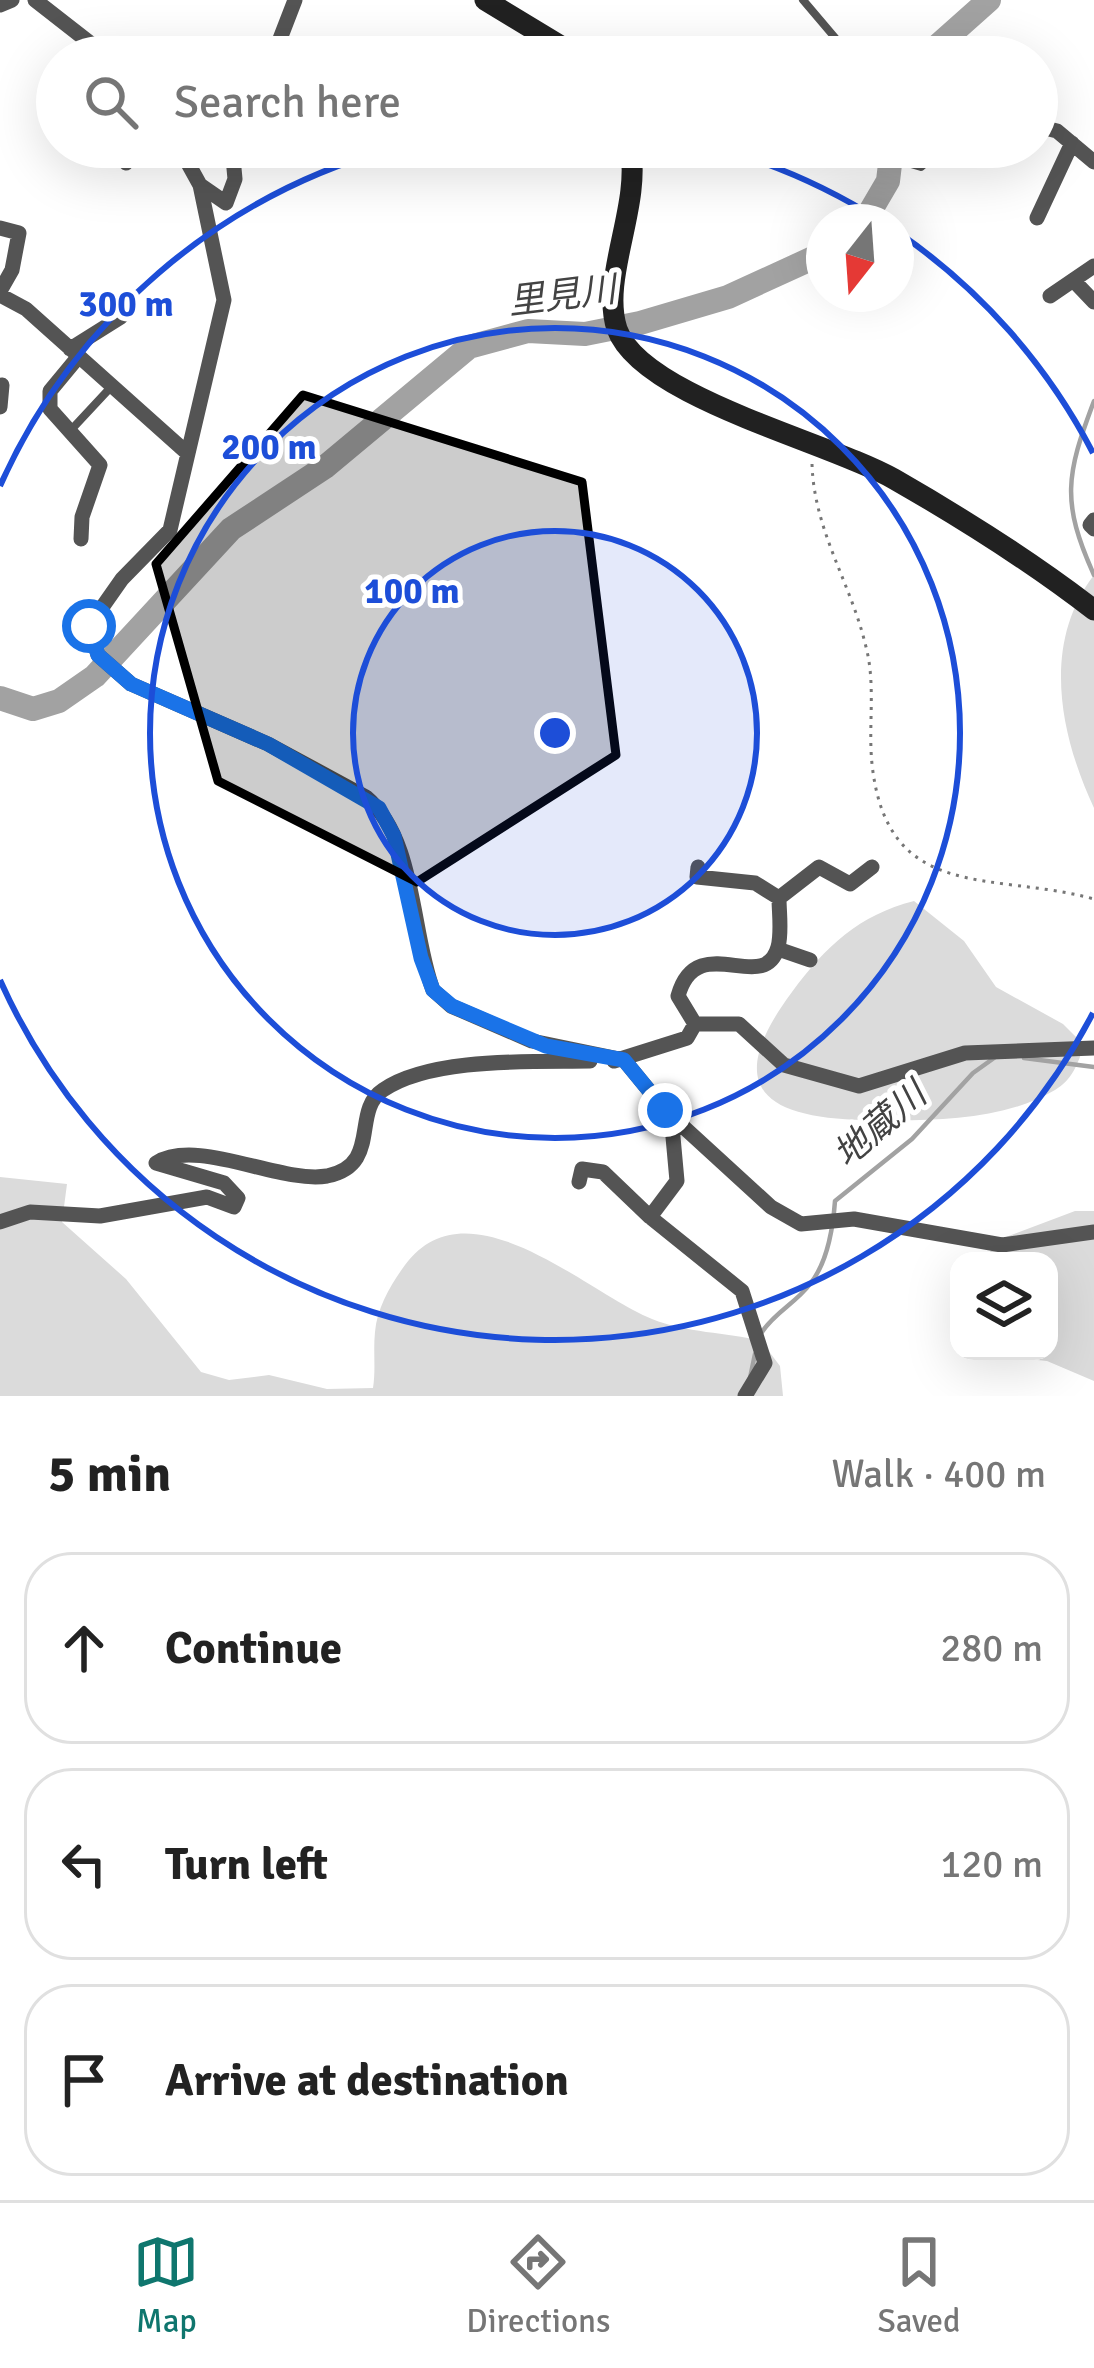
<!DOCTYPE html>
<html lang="en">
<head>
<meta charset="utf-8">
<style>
  :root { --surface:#fff; --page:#f6f6f6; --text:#222; --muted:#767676; --line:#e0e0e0; --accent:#0f766e }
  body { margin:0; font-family:Signika,"Noto Sans JP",sans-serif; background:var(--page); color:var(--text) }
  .controls { position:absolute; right:36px; bottom:36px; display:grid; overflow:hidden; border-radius:24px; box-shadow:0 12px 48px #0002 }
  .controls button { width:108px; height:108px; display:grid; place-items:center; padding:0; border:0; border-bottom:3px solid var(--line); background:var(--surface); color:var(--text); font:60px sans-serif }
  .compass { position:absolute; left:806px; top:204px; width:108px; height:108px; border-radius:50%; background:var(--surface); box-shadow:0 12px 48px #0002; rotate:197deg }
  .stop { position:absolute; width:36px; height:36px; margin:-27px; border:9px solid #1a73e8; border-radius:50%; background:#fff }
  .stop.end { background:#1a73e8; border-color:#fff; box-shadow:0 3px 12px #0008 }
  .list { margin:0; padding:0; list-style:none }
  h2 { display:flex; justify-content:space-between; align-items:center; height:156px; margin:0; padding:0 48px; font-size:51px }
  h2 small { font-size:39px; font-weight:400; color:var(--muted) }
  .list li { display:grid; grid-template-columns:78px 1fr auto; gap:36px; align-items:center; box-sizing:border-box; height:192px; margin:0 24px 24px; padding:0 24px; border:3px solid var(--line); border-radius:48px }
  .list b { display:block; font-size:45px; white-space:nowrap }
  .list em { font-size:39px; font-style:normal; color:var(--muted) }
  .icon { flex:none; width:66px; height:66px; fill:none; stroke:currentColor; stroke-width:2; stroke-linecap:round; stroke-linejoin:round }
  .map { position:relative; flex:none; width:1094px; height:1396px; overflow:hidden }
  .search { position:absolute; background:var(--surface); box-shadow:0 12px 48px #0002; left:36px; right:36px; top:36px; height:132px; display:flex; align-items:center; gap:30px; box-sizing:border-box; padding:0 42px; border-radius:66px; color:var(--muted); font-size:45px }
  .sheet { height:804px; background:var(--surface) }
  nav { display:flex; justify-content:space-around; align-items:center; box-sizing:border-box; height:168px; border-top:3px solid var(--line); background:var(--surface); font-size:33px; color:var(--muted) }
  nav a { display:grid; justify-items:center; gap:6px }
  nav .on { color:var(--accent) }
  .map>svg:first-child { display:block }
  .green { fill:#dbdbdb }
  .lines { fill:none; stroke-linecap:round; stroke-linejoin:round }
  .stream { stroke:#a2a2a2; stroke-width:4.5 }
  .river { stroke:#a2a2a2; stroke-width:24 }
  .path { stroke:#767676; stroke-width:3; stroke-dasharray:3 6; stroke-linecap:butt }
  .lane { stroke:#545454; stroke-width:8 }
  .street { stroke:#545454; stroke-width:15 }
  .secondary { stroke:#212121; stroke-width:21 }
  .route { stroke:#1a73e8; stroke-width:15 }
  .marked { fill:#000; fill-opacity:0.2; stroke:#000; stroke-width:9; stroke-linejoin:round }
  .ring { fill:none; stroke:#1d4ed8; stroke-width:6 }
  .labels { text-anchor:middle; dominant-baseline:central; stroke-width:10; stroke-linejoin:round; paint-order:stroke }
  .water-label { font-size:36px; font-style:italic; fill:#434343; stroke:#fff }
  .centre { fill:#1d4ed8; stroke:#fff; stroke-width:6 }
  .ring-label { font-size:36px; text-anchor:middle; font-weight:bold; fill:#1d4ed8; stroke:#fff; stroke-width:10; stroke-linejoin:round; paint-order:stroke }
</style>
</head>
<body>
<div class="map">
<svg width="1094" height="1396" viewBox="0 0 1094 1396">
  <rect width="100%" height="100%" fill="#fff"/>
  <!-- green -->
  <path class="green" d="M 1094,575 L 1094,808 C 1060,735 1041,644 1094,575 Z
    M 914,901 L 964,941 L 996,987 L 1063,1024 L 1084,1045 C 1078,1064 1072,1080 1055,1090 C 1002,1122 924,1121 865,1120 C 762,1118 722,1086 792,992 C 826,946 859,915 914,901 Z
    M 0,1177 L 67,1184 L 62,1222 L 126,1279 L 201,1372 L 229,1380 L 269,1375 L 327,1389 L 373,1388 C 376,1369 373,1351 375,1332 C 377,1308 391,1284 405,1265 C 468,1179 587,1293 652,1319 C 686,1333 726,1332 761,1341 L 780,1366 L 783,1396 L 0,1396 Z
    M 1075,1211 L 1094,1211 L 1094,1381 L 1047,1361 L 978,1354 L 1049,1351 L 1049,1261 L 984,1261 L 998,1240 Z"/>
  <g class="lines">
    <!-- stream -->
    <path class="stream" d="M 1094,401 C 1066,475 1061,502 1094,575
      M 1024,1058 L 1094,1067
      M 762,1332 C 775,1312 796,1303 810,1284 C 828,1262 833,1228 835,1201 L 912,1139 L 973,1073 L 994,1058
      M 750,1378 L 755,1354"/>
    <!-- river -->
    <path class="river" d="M 925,57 L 989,0
      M 864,222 L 888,181 L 892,147
      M 0,698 L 33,709 L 59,701 L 95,676 L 231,529 L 325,467 L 469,347 L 528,331 L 585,334 L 640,323 L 728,297 L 824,253"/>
    <!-- path -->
    <path class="path" d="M 812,464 C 814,531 851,583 866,647 C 876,685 868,726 872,764 C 887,904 993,871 1094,899"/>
    <!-- lane -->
    <path class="lane" d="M 803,0 L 848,53
      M 884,156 L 921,167 L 944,147
      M 71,430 L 112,386"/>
    <!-- street -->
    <path class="street" d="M 35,0 L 108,57
      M 0,5 L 12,0
      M 273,57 L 295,0
      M 1037,126 L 1057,131 L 1094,162
      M 179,147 L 200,185 L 224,300 L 170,530 L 122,579 L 89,626 L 98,655 L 131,684 L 268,744 L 366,797 C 416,839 411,932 433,990 L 451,1006 L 532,1041 L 624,1060 L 665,1110 L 771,1207 L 801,1224 L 854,1219 L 1002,1245 L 1094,1232
      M 97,151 L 105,147
      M 126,163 L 128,147
      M 200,185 L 226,203 L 235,179 L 232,147
      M 1037,218 L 1072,143
      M 0,228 L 19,233 L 12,270 L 0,291
      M 1074,281 L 1094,302
      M 0,295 L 26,309 L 186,452
      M 1050,296 L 1094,266
      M 70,349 L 121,317
      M 79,356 L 50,391 L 50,409 L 100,465 L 82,517 L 81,539
      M 0,407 L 2,385
      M 1094,520 L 1090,525 L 1094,529
      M 698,867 L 697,877 L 755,883 L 779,898
      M 778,949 L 810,960
      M 695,1024 L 739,1024 L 784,1065 L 859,1086 L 965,1053 L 1094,1048
      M 614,1061 L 687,1038 L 695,1024 L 678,996 C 697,928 764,997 778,947 C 782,933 779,912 779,898 L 819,867 L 850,884 L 872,867
      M 579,1182 L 582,1169 L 603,1172 L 650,1217 L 677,1181 L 671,1115
      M 650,1217 L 742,1291 L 765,1363 L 745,1396
      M 0,1222 L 30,1212 L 100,1216 L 207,1197 L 234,1207 L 238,1198 L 224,1183 L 156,1163 C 197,1137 281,1184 327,1176 C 382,1165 351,1111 383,1090 C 431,1057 532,1062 590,1061"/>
    <!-- secondary -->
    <path class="secondary" d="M 485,0 L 579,57
      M 630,147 C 642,205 600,278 617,329 C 641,397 829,442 894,479 C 962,518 1032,562 1094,610"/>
  </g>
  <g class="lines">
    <!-- route -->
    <path class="route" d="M 89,626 L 98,655 L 131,684 L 268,744 L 379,808 L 394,836 L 421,958 L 433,990 L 452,1006 L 546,1046 L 624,1060 L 665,1110"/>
  </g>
  <!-- marked area -->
  <path class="marked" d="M 303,395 L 582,482 L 616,755 L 417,882 L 218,781 L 156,564 Z"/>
  <!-- distance rings -->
  <circle cx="555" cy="733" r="202" fill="#1d4ed8" fill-opacity=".12"/>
  <g class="ring">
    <circle cx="555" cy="733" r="202"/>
    <circle cx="555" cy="733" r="405"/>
    <path d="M1093 1013A607 607 0 0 1 0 980M0 486A607 607 0 0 1 393 148M717 148A607 607 0 0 1 881 221M899 233A607 607 0 0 1 1093 453"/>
  </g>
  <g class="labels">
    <!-- water labels -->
    <g class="water-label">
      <text transform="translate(562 296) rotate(-7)">里見川</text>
      <text transform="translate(880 1125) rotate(-41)">地蔵川</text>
    </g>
  </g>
  <circle cx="555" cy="733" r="18" class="centre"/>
  <g class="ring-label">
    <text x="126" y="316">300 m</text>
    <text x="269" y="459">200 m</text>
    <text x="412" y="603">100 m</text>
  </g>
</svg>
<div class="controls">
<button><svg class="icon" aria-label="layers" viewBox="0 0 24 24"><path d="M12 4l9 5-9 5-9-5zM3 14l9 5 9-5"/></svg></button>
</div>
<svg class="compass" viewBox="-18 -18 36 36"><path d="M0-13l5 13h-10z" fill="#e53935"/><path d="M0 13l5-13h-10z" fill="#767676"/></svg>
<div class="stop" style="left:89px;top:626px"></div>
<div class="stop end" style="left:665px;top:1110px"></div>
<div class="search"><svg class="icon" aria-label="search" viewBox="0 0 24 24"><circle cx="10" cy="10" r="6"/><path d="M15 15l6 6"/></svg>Search here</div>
</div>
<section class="sheet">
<h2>5 min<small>Walk · 400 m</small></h2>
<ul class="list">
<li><svg class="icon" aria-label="ahead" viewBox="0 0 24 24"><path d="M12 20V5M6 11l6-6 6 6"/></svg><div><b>Continue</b></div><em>280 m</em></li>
<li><svg class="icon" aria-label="left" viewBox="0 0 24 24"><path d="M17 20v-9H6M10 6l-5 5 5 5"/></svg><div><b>Turn left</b></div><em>120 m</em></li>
<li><svg class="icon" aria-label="arrive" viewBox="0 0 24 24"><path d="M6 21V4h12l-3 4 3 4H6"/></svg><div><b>Arrive at destination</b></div></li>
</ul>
</section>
<nav>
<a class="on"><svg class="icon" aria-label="map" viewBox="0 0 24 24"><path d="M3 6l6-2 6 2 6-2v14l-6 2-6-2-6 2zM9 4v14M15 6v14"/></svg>Map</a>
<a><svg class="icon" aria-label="directions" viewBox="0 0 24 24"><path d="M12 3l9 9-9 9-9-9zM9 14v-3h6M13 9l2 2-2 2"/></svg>Directions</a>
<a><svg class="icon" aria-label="saved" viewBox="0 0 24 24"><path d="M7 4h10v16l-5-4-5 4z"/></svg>Saved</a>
</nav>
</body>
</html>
